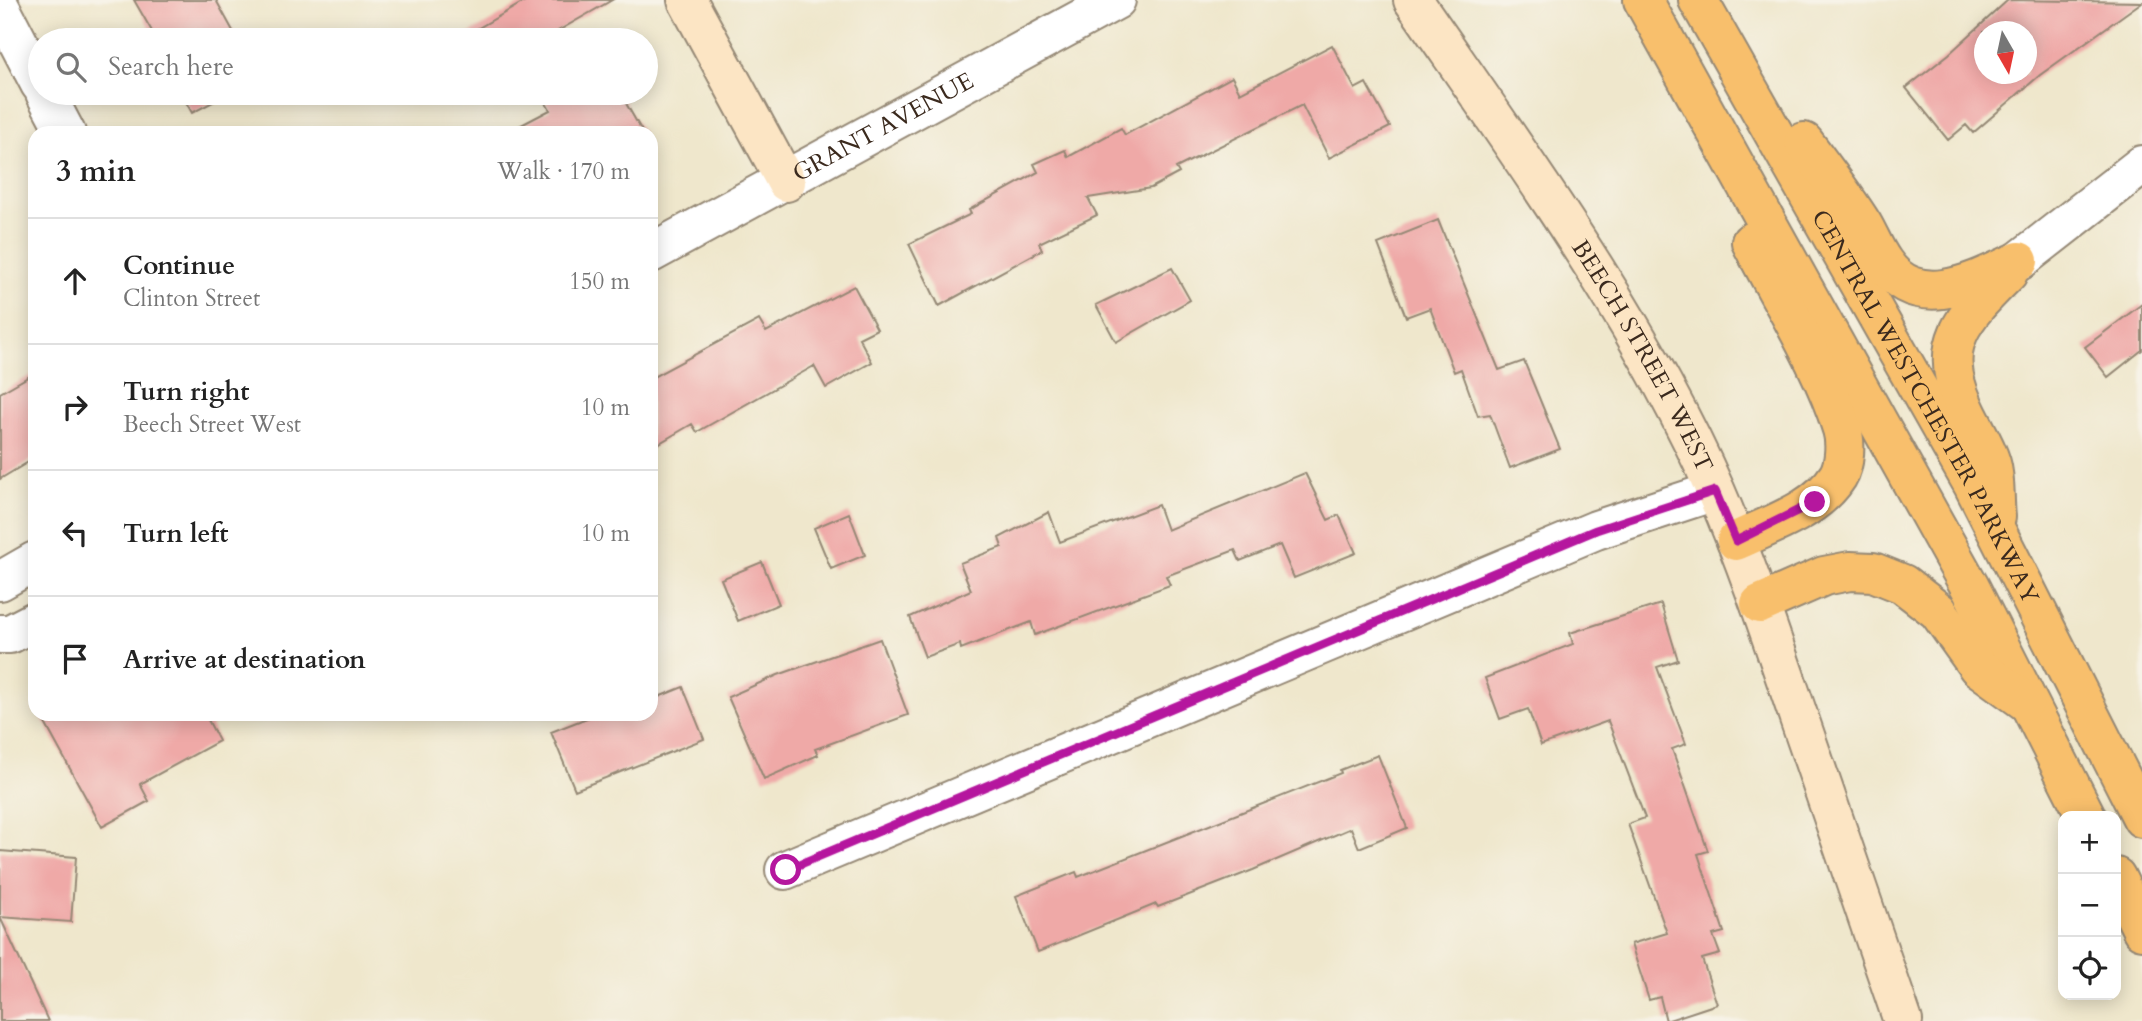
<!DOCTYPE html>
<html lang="en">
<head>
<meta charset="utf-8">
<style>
  :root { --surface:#fff; --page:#f6f6f6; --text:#222; --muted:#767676; --line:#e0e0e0 }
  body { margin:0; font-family:Cardo,serif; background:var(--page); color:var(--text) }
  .controls { position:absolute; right:21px; bottom:21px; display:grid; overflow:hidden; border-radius:14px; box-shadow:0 4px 18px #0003 }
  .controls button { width:63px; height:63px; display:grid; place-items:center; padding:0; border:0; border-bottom:2px solid var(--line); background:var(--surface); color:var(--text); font:35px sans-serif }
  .compass { position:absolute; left:1974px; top:21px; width:63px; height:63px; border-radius:50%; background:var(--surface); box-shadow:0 4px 18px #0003; rotate:171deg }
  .stop { position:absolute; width:21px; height:21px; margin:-16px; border:5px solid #b5179e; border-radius:50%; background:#fff }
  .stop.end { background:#b5179e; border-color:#fff; box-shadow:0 2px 7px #0008 }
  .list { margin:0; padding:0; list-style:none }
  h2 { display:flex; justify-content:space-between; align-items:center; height:91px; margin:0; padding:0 28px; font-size:30px }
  h2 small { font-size:23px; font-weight:400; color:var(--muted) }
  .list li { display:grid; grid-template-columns:46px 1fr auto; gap:21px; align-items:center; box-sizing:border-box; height:126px; padding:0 28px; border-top:2px solid var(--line) }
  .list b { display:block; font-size:26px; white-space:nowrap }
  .list p { margin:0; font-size:23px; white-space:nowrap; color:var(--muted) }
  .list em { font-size:23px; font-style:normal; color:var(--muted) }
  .icon { flex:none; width:38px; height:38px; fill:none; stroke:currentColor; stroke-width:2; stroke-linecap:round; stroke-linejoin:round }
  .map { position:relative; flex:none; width:2142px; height:1021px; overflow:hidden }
  .search { position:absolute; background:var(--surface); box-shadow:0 4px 18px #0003; left:28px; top:28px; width:630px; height:77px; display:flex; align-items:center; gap:18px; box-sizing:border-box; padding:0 24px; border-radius:38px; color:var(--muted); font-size:26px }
  .panel { position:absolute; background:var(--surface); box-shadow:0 4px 18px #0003; left:28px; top:126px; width:630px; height:595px; border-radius:21px }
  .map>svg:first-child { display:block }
  .building { fill:#efa9a7; fill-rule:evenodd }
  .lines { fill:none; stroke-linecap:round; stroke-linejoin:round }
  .street-casing { stroke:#958875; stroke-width:42 }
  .secondary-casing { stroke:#958875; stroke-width:42 }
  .primary-casing { stroke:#958875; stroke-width:42 }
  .street { stroke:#fff; stroke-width:38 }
  .secondary { stroke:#fce5c4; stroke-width:38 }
  .primary { stroke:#f8bf6c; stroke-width:38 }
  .route { stroke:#b5179e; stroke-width:9 }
  .labels { text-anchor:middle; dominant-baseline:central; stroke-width:6; stroke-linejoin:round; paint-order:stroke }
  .street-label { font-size:24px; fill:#3b2a1e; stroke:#f7f3e8 }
</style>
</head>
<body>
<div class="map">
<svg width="2142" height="1021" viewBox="0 0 2142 1021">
  <rect width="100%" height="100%" fill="#f7f3e8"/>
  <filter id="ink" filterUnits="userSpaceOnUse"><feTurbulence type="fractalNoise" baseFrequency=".0143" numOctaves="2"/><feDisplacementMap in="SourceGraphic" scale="14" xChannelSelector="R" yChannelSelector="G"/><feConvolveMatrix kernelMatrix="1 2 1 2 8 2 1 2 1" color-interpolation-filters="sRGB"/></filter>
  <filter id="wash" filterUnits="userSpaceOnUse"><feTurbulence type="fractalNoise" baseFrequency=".00686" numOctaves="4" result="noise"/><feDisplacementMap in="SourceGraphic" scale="28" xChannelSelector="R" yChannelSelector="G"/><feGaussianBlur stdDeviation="1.57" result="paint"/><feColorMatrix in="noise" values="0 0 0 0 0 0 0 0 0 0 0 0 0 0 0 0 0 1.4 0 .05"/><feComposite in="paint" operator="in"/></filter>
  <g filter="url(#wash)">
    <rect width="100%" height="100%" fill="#efe7cc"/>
    <g id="blocks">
      <!-- building -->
      <path class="building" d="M 134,0 L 216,0 L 238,40 L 157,40 Z
        M 527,0 L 612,0 L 542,40 L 458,40 Z
        M 2008,0 L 2142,2 L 2040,75 L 1973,133 L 1966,125 L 1948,140 L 1906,88 L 1949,54 ZM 1984,32 L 2026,32 L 2026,74 L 1984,74 Z
        M 1332,45 L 1355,89 L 1366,83 L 1390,127 L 1329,158 L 1302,105 L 1176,168 L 1179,173 L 1151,188 L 1088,198 L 1097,215 L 1039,243 L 1042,250 L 939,306 L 909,244 L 971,214 L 969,210 L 1038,172 L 1034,164 L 1065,150 L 1068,157 L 1121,128 L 1125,135 L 1232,77 L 1240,93 Z
        M 181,93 L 230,93 L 192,113 Z
        M 540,93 L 620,93 L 643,133 L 506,133 L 550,110 Z
        M 1438,220 L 1499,370 L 1524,361 L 1560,449 L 1510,468 L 1490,414 L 1478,416 L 1461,369 L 1454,372 L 1430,308 L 1406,317 L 1378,244 Z
        M 1172,268 L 1190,300 L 1116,342 L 1096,305 Z
        M 854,286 L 877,329 L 859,338 L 872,362 L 826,388 L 814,366 L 697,432 L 692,424 L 651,448 L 651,378 L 759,320 L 766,332 Z
        M 2142,304 L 2142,350 L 2108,377 L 2085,347 Z
        M 35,373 L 35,458 L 0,479 L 0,393 Z
        M 1305,473 L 1328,520 L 1339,515 L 1356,553 L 1294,578 L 1280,545 L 1240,561 L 1235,550 L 1166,576 L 1170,585 L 1035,635 L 1031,622 L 961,649 L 960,644 L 925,657 L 910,617 L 971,590 L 960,563 L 1002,547 L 999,538 L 1049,512 L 1060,542 L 1158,505 L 1167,530 Z
        M 849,513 L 865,555 L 831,569 L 814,528 Z
        M 762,562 L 779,604 L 738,621 L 721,579 Z
        M 1661,604 L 1678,660 L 1657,667 L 1686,744 L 1672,749 L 1708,851 L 1698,854 L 1724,932 L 1713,935 L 1720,954 L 1702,959 L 1717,1004 L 1666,1021 L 1660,997 L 1649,1000 L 1631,944 L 1667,933 L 1628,824 L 1645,818 L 1608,721 L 1541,745 L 1528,709 L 1500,719 L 1485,678 L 1573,644 L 1570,633 Z
        M 880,639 L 908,715 L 815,749 L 818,755 L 764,779 L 728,697 L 778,675 Z
        M 683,687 L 704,739 L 575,790 L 551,732 L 597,714 L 651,714 L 651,700 Z
        M 40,714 L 205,714 L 219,741 L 140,784 L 149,801 L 102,827 Z
        M 1378,755 L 1407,828 L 1359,848 L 1351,828 L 1253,870 L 1158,907 L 1156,904 L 1038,952 L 1016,896 L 1076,872 L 1078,877 L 1341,773 L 1340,770 Z
        M 0,851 L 76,857 L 71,922 L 0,917 L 48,1021 L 0,1021 Z"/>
    </g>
  </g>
  <g filter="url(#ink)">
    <use href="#blocks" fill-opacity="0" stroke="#958875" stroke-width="2"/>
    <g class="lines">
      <!-- street casing -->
      <g class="street-casing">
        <g id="street">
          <path d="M 0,7 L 40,84"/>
          <path d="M 45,93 L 66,133"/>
          <path id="s1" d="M 651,253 L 1116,0"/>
          <path d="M 2019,261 L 2142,165"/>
          <path d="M 0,581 L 35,561"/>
          <path d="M 0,634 L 10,634 L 35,621"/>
          <path d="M 785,870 L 1596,530 L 1715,491"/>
        </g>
      </g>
      <!-- secondary casing -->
      <g class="secondary-casing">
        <g id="secondary">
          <path d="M 687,0 L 786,182"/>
          <path id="s2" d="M 1413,0 C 1520,155 1640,319 1716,492 C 1748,566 1773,642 1799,718 C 1834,819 1868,920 1903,1021"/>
        </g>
      </g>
      <!-- primary casing -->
      <g class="primary-casing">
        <g id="primary">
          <path d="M 1643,0 L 1970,587 L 2086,816"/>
          <path id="s3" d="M 1698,0 L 1973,485 L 2142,818"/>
          <path d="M 1804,142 C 1824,169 1845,196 1863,225 C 1870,237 1875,251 1884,263 C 1918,313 1976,281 2019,261"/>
          <path d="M 1996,517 C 1994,500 1996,479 1991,463 C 1985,443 1971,424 1963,404 C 1936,342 1965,316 2008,273"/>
          <path d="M 1736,541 C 1771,524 1816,511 1838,476 C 1845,464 1846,442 1842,429 C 1823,366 1781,301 1751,242"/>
          <path d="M 1760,604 L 1824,576 L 1850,571 L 1873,572 L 1903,584 L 1938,611 L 1978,667 L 2025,701"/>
          <path d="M 2116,877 L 2142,930"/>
        </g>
      </g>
      <!-- street -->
      <use href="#street" class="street"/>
      <!-- secondary -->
      <use href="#secondary" class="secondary"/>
      <!-- primary -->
      <use href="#primary" class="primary"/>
    </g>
  </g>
  <g class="lines" filter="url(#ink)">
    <!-- route -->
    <path class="route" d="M 786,870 L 1596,530 L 1715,491 L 1736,541 L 1815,502"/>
  </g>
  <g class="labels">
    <!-- street labels -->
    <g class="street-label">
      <text stroke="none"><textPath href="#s1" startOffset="264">GRANT AVENUE</textPath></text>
      <text stroke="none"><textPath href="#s2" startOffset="424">BEECH STREET WEST</textPath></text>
      <text stroke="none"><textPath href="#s3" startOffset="466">CENTRAL WESTCHESTER PARKWAY</textPath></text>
    </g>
  </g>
</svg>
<div class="controls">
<button>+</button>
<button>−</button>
<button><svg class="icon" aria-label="locate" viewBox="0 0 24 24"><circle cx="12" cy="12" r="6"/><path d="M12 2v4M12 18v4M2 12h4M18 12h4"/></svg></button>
</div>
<svg class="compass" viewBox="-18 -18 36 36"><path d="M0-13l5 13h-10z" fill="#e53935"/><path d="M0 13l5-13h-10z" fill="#767676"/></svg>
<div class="stop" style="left:786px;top:870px"></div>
<div class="stop end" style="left:1815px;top:502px"></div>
<div class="search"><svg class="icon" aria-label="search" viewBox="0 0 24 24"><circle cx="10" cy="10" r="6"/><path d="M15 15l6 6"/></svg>Search here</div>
<section class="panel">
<h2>3 min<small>Walk · 170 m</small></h2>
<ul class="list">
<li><svg class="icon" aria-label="ahead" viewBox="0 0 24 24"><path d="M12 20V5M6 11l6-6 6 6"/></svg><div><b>Continue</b><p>Clinton Street</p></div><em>150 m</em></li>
<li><svg class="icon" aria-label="right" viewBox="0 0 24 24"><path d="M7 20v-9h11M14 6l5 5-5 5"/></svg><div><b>Turn right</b><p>Beech Street West</p></div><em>10 m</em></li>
<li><svg class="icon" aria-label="left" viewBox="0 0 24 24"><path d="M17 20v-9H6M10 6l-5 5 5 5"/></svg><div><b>Turn left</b></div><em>10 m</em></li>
<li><svg class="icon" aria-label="arrive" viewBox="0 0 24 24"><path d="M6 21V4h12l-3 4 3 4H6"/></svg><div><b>Arrive at destination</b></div></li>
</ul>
</section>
</div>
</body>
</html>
